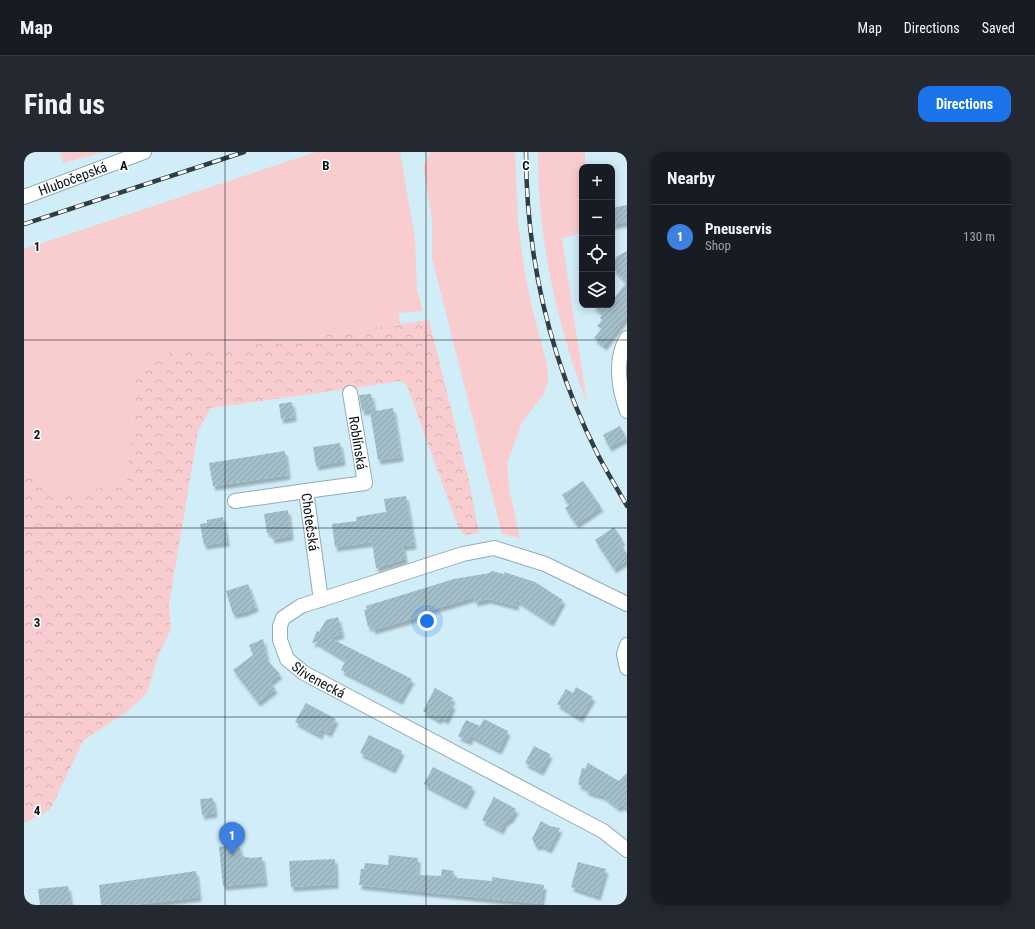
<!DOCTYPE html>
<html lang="en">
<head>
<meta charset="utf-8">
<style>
  :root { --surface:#171b24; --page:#242831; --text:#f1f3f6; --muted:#9ea1a6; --line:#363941; --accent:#1a73e8 }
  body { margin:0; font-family:"Roboto Condensed",sans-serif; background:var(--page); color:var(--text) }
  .controls { position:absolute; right:12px; top:12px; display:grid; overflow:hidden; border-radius:8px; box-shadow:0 2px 10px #0003 }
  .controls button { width:36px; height:36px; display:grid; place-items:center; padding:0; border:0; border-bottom:1px solid var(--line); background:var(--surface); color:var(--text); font:20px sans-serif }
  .you { position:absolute; left:403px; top:469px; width:14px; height:14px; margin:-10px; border:3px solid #fff; border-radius:50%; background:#1a73e8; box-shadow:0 0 0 6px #1a73e833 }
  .badge { display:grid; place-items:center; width:26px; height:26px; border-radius:50%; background:var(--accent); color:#fff; font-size:13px; font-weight:700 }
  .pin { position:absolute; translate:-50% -33px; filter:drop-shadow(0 1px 2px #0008) }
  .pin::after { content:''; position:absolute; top:21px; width:14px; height:12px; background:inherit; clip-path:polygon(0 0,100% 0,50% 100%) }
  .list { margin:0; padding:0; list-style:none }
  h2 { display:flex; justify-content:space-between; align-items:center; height:52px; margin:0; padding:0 16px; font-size:17px }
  h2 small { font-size:13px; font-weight:400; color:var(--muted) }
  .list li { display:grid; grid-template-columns:26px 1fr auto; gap:12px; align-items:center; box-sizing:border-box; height:64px; padding:0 16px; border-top:1px solid var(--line) }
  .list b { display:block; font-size:15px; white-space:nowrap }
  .list p { margin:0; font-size:13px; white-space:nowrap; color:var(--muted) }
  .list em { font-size:13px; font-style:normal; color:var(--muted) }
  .icon { flex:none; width:22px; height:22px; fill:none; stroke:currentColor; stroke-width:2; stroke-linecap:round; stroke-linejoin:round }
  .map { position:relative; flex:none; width:603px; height:753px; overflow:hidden; border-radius:12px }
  header { display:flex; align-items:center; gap:24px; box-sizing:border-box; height:56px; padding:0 20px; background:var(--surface); border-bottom:1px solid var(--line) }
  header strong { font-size:19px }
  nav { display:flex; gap:22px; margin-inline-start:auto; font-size:14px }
  .intro { display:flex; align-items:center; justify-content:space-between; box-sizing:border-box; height:96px; padding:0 24px }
  h1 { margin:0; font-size:28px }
  .button { padding:10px 18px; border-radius:12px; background:var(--accent); color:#fff; font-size:14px; font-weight:700 }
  main { display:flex; gap:24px; padding:0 24px }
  aside { flex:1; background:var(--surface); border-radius:12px; box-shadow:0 2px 10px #0003 }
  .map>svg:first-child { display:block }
  .green { fill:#f9cdcf }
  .forest { fill:url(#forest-crowns) }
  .building { fill:url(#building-hatch); filter:url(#shadow) }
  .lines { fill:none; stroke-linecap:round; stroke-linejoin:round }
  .minor-casing { stroke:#90abb6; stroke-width:16 }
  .minor { stroke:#fff; stroke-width:14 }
  .rail-casing { stroke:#303e44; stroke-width:4.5 }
  .rail { stroke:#fff; stroke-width:3; stroke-dasharray:9; stroke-linecap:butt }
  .grid { fill:none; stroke:#081216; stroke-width:1; stroke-opacity:0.55 }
  .labels { text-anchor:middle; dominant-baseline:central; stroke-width:3; stroke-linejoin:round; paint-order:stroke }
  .street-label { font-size:14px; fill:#081216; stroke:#fff }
  .grid-label { font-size:13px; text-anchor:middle; font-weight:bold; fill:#081216; stroke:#fff; stroke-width:3; stroke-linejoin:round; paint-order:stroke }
</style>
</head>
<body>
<header>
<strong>Map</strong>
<nav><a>Map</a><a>Directions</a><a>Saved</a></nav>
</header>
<div class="intro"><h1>Find us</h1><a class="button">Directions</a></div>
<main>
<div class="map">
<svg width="603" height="753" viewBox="0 0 603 753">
  <defs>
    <pattern id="forest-crowns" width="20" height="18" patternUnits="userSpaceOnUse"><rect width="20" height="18" fill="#f9cdcf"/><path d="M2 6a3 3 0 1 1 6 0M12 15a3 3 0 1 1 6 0" fill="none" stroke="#d4afb1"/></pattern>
    <pattern id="building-hatch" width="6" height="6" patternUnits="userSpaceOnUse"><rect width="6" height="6" fill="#a3bfca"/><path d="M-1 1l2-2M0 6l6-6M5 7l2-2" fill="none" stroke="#8ba3ad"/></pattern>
    <filter id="shadow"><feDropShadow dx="2.5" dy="4.5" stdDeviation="1" flood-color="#0004"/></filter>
  </defs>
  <rect width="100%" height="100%" fill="#d0edf8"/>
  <!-- green -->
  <path class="green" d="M 36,0 L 81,0 L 39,11 Z
    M 292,0 L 376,0 L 391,87 L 393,138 L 399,159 L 374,161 L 377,172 L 221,194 L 151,198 L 111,221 L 109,264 L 102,333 L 31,342 L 0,314 L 0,97 Z
    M 407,0 L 491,0 L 494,71 L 500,115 L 508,156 L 523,212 L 524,229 L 520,242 L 498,270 L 483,312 L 486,342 L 496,386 L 478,382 L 408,106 L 408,66 L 399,15 Z
    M 514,0 L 561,0 L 561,15 L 558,15 L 558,81 L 538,86 L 563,252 C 532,169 514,89 514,0 Z"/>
  <!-- forest -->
  <path class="forest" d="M 405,168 L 445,329 L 455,381 L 440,383 L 434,375 L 383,234 L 378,229 L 187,256 L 174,279 L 145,452 L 147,477 L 134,504 L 123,541 L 104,559 L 59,589 L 26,658 L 0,671 L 0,314 L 31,342 L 102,333 L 109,264 L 111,221 L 151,198 L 221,194 Z"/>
  <!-- building -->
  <path class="building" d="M 603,53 L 603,70 L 588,73 L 588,56 Z
    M 603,99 L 603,164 L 580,194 L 570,186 L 578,177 L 573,174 L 578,168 L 576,166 L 579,162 L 568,153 L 588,153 L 588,149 L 602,131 L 588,115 L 592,105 Z
    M 347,242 L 350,257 L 338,259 L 335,243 Z
    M 268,250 L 270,265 L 257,267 L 255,252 Z
    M 369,256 L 377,305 L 354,308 L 346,260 Z
    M 596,274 L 602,286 L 585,295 L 579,283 Z
    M 316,291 L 319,309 L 292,314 L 289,295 Z
    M 261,299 L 264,323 L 189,334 L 185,311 Z
    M 559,329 L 577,355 L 552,372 L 541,356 L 545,353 L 538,343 Z
    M 382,344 L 390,393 L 379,394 L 381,407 L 352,416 L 348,390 L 311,395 L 308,372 L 333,369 L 332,365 L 362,360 L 360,347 Z
    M 264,358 L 267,384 L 248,387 L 247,381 L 243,381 L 240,362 Z
    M 199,365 L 203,390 L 180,393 L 176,372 L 183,371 L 183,368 Z
    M 590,375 L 599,389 L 596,391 L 603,402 L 603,408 L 590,417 L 571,388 Z
    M 468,419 L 480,422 L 480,420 L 511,430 L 539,448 L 527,470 L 493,448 L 492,454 L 464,447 L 451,450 L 450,445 L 393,462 L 394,465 L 349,478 L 348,474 L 344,475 L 340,458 L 343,457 L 342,454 L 430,427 L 466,421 Z
    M 224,432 L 232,455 L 220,460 L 209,462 L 202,439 Z
    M 314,465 L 318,482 L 306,486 L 388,527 L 376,548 L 317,518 L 322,508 L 292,490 L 288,491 L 293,479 L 295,480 L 302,468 Z
    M 239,487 L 243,508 L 256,522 L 246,530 L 251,537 L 234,550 L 209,518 L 229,503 L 225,493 Z
    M 552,535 L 569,545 L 556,566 L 533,552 L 542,537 L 549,541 Z
    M 411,536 L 429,546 L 426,551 L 429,553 L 422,568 L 417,565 L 415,568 L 399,559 Z
    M 282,551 L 312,567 L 305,581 L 298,577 L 296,583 L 271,570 Z
    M 460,567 L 484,579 L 475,598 L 447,584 L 445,589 L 434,584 L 442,568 L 456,574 Z
    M 345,583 L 378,599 L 369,617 L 336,601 Z
    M 510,594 L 526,602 L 517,619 L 501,611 Z
    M 564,611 L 595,629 L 603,621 L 603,656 L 597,653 L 595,656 L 579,644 L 562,639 L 562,636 L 554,632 L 558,616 L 561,617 Z
    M 409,615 L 449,635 L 440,653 L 400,632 Z
    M 470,645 L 492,657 L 487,666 L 481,670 L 477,678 L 458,668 Z
    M 189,646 L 191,661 L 178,663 L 176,647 Z
    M 517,669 L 526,674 L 536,676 L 525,697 L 517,693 L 512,694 L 508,687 Z
    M 215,693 L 217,704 L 227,706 L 238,705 L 241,730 L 199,734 L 195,695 Z
    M 365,703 L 394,706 L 393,723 L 417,724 L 418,717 L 430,719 L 429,725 L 434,726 L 468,729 L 468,725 L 520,733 L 517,752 L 335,733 L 337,717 L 340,717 L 341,711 L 364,713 Z
    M 311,707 L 312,732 L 267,735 L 265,709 Z
    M 554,710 L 582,717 L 574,744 L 547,735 Z
    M 172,719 L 175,745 L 109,753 L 77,753 L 75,733 Z
    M 44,734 L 47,753 L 16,753 L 14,737 Z"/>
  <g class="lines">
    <!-- minor casing -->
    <g class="minor-casing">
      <g id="minor">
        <path id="s1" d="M 0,45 L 120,0"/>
        <path d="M 603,186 C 590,207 595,237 603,259"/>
        <path d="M 282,339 L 341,331 L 326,241"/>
        <path id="s2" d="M 211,349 L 282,339 L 297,448"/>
        <path id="s3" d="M 603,452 L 521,412 L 470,396 L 439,402 L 277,454 L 259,466 L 256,474 L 256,488 L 263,507 L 280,521 L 579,679 L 603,698"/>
        <path d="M 603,493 L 600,502 L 603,516"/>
      </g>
    </g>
    <!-- minor -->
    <use href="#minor" class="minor"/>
    <!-- rail casing -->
    <g class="rail-casing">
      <path id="rail" d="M 502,0 C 502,105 526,207 573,301 C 582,319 593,336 603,354
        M 0,72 L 220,0"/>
    </g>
    <!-- rail -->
    <use href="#rail" class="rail"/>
  </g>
  <!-- grid -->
  <path class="grid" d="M 201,0 L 201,753M 402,0 L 402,753M 0,188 L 603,188M 0,376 L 603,376M 0,565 L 603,565"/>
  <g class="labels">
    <!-- street labels -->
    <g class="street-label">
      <text stroke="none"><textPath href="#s1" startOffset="52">Hlubočepská</textPath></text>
      <text transform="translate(334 291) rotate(81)">Roblínská</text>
      <text stroke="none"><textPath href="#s2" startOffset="103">Chotečská</textPath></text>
      <text stroke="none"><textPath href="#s3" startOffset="449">Slivenecká</textPath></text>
    </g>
  </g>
  <g class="grid-label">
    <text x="100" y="18">A</text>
    <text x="302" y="18">B</text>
    <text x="502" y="18">C</text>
    <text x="13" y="99">1</text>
    <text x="13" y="287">2</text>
    <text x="13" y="475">3</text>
    <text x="13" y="663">4</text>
  </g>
</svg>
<div class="controls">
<button>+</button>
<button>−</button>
<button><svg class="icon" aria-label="locate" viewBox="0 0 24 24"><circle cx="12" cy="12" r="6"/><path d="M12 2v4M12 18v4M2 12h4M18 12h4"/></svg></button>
<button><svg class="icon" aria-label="layers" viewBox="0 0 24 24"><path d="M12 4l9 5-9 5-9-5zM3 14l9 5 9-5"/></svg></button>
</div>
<div class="you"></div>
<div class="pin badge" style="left:208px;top:703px;background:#3f7fe0">1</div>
</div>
<aside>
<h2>Nearby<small></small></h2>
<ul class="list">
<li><span class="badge" style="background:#3f7fe0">1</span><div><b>Pneuservis</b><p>Shop</p></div><em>130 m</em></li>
</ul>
</aside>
</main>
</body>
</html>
